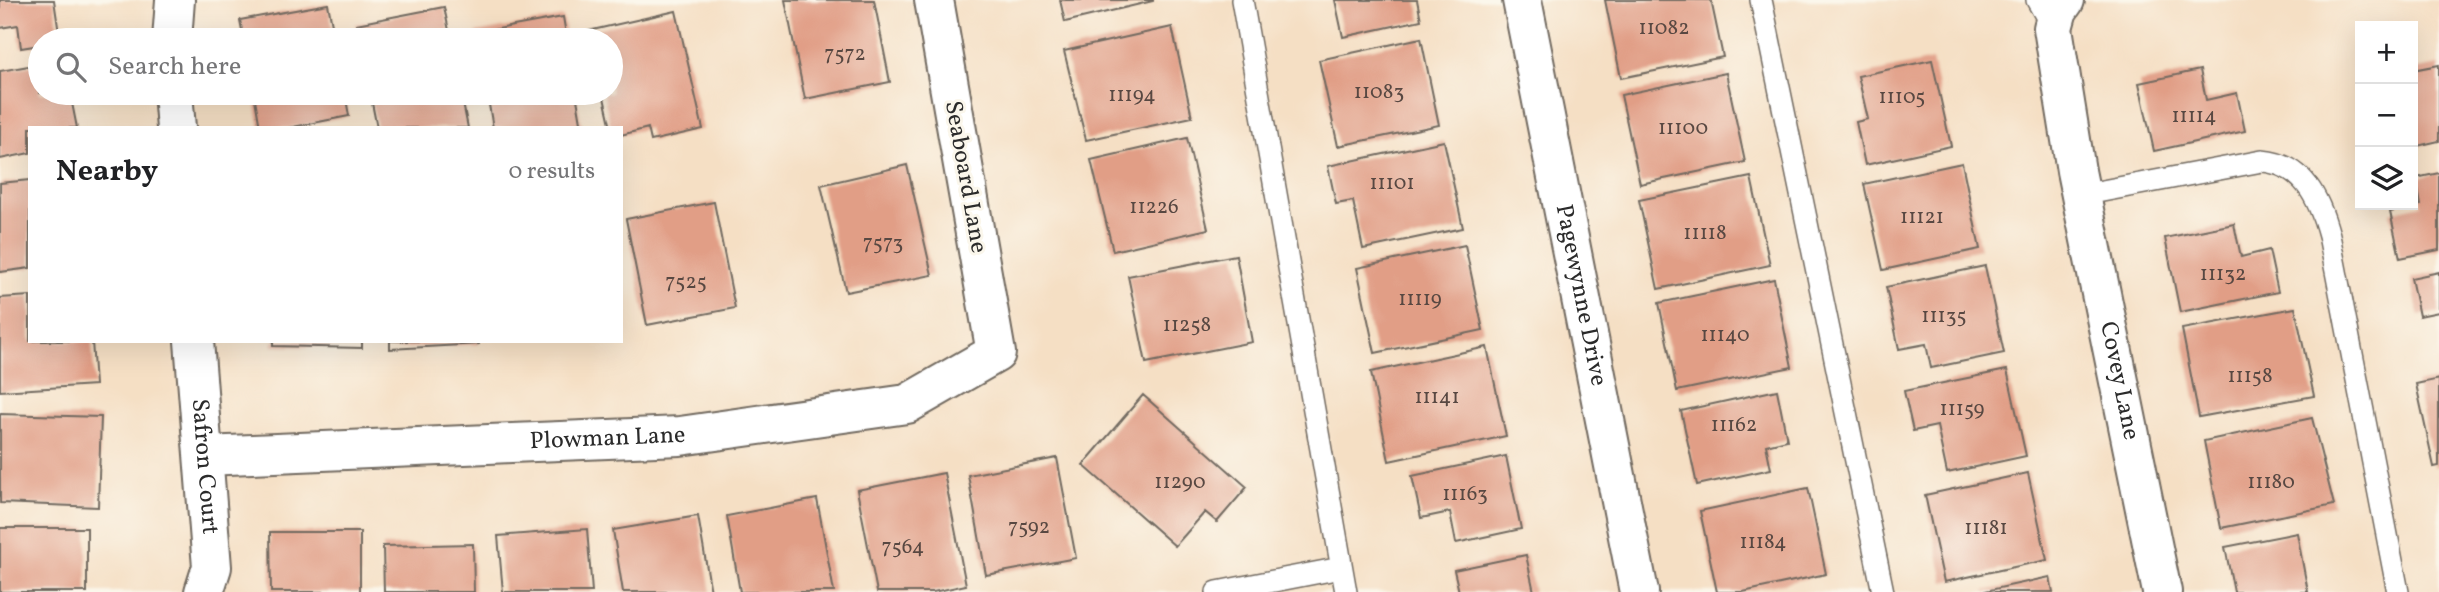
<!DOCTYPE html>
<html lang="en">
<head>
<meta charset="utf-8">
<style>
  :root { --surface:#fff; --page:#f6f6f6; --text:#202124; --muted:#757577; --line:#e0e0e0 }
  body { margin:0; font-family:Vollkorn,serif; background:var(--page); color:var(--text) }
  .controls { position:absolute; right:21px; top:21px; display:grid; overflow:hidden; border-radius:0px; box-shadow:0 7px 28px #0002 }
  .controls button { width:63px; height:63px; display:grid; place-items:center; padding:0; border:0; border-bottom:2px solid var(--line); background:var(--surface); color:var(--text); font:35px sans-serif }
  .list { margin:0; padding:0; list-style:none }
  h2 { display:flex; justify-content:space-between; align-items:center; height:91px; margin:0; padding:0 28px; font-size:30px }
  h2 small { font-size:23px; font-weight:400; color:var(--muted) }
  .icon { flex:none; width:38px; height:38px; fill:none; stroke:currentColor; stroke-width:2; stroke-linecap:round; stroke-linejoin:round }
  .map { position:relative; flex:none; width:2439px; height:592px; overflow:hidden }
  .search { position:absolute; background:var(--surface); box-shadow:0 7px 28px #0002; left:28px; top:28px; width:595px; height:77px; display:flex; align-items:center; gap:18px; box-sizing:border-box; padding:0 24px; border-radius:38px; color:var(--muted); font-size:26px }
  .panel { position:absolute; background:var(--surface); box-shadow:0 7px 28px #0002; left:28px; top:126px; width:595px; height:217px; border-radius:0px }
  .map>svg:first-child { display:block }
  .building { fill:#e19e86 }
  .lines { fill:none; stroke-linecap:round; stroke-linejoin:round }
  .service-casing { stroke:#726a61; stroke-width:24 }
  .minor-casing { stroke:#726a61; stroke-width:42 }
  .service { stroke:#fff; stroke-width:21 }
  .minor { stroke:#fff; stroke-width:38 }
  .labels { text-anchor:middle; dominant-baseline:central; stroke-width:6; stroke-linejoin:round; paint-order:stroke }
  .number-label { font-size:21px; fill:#584842 }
  .street-label { font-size:24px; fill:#2b2b2b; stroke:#fbf7ec }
</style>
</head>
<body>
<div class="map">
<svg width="2439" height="592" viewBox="0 0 2439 592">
  <rect width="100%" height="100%" fill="#fbf7ec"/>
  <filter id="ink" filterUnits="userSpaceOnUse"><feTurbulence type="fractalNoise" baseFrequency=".0143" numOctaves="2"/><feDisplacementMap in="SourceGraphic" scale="14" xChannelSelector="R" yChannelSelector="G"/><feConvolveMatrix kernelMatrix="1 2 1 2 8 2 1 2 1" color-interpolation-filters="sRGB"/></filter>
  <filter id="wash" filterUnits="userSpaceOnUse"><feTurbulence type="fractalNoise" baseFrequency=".00686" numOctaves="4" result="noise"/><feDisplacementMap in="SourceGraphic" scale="28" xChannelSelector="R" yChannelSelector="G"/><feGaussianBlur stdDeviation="1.57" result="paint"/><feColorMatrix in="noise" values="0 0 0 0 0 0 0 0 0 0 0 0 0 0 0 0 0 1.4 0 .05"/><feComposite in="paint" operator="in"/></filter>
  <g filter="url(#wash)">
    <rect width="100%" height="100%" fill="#f5dfc4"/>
    <g id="blocks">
      <!-- building -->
      <path class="building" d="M 0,0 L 54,0 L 60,40 L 40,40 L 40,45 L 21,48 L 18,25 L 0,28 Z
        M 785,0 L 874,0 L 890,82 L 805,99 Z
        M 1060,0 L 1153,0 L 1153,1 L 1065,22 Z
        M 1335,0 L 1417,0 L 1421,20 L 1343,37 Z
        M 1605,0 L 1711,0 L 1723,57 L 1621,78 Z
        M 328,4 L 335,40 L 244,40 L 240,20 Z
        M 444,7 L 451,40 L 359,40 L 356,24 Z
        M 676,11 L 703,129 L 651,141 L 648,128 L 621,135 L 621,128 L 611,128 L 603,93 L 611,93 L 611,40 L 590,40 L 588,31 Z
        M 563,17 L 567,40 L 477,40 L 476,33 Z
        M 1172,27 L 1192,117 L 1086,140 L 1064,51 Z
        M 1421,38 L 1439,125 L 1338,146 L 1319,60 Z
        M 1932,60 L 1951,146 L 1865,165 L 1856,122 L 1868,119 L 1858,76 Z
        M 40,64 L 40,93 L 70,93 L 77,128 L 30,128 L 30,153 L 0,159 L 0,71 Z
        M 2439,65 L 2439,141 L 2413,147 L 2413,70 Z
        M 2200,70 L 2206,100 L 2237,93 L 2245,131 L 2154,151 L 2139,83 Z
        M 1726,73 L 1745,162 L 1640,184 L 1621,95 Z
        M 254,93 L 345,93 L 349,116 L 288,128 L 260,128 Z
        M 370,93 L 461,93 L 468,128 L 377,128 Z
        M 487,93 L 576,93 L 582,128 L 493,128 Z
        M 1187,138 L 1208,229 L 1113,251 L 1091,160 Z
        M 1444,141 L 1463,228 L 1363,249 L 1353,201 L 1336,204 L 1328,166 Z
        M 1962,163 L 1980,249 L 1883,270 L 1864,184 Z
        M 907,165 L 932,275 L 846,292 L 821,185 Z
        M 2439,173 L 2439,250 L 2400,258 L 2390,212 L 2421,205 L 2416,178 Z
        M 1751,177 L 1770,265 L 1658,289 L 1639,200 Z
        M 30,180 L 30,268 L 0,272 L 0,183 Z
        M 714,202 L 735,308 L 647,325 L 626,219 Z
        M 2234,224 L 2241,257 L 2269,250 L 2278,292 L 2180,312 L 2165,238 Z
        M 1465,245 L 1483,330 L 1375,353 L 1357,268 Z
        M 1236,255 L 1252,342 L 1146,363 L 1128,276 Z
        M 1985,266 L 2004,353 L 1931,368 L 1926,344 L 1899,349 L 1886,287 Z
        M 2439,272 L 2439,312 L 2419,316 L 2411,278 Z
        M 1774,279 L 1792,367 L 1677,391 L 1659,303 Z
        M 30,296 L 30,341 L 92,341 L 95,385 L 0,391 L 0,298 Z
        M 2295,308 L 2314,396 L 2199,417 L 2182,329 Z
        M 273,341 L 362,341 L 362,348 L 273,346 Z
        M 390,341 L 479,341 L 479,344 L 390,349 Z
        M 1487,347 L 1506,436 L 1389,461 L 1371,372 Z
        M 2007,370 L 2026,456 L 1947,473 L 1937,426 L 1913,431 L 1904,391 Z
        M 2439,379 L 2439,466 L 2434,467 L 2416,384 Z
        M 1777,390 L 1787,440 L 1766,445 L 1771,469 L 1697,485 L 1681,411 Z
        M 1143,395 L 1247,487 L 1217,522 L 1205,512 L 1175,546 L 1083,465 Z
        M 0,414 L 101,417 L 98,507 L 0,503 Z
        M 2312,418 L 2334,505 L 2221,528 L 2204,441 Z
        M 1506,456 L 1521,529 L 1456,543 L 1450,512 L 1421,518 L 1412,476 Z
        M 1057,458 L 1076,558 L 986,575 L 968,475 Z
        M 944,473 L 966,585 L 933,592 L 877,592 L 857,490 Z
        M 2028,473 L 2047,560 L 1944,582 L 1925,495 Z
        M 1808,488 L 1826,574 L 1743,592 L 1717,592 L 1700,511 Z
        M 817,499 L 834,592 L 740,592 L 727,516 Z
        M 698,516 L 711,592 L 623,592 L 613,530 Z
        M 0,528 L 87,528 L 87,592 L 0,592 Z
        M 587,529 L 592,592 L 503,592 L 498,536 Z
        M 270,532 L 360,532 L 360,592 L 271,592 Z
        M 2297,533 L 2308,592 L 2234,592 L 2225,547 Z
        M 473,544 L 474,592 L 384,592 L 383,546 Z
        M 1526,555 L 1534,592 L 1459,592 L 1454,570 Z
        M 2050,577 L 2053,592 L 1985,592 L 1985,591 Z"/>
    </g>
  </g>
  <g filter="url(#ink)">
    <use href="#blocks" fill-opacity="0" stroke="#726a61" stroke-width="2"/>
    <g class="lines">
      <!-- service casing -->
      <g class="service-casing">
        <path id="service" d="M 1242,0 L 1346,592
          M 1761,0 L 1883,592
          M 2037,0 L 2053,28
          M 2081,195 L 2262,161 C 2303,164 2319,198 2329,235 L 2398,592
          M 1217,592 L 1341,568"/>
      </g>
      <!-- minor casing -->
      <g class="minor-casing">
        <g id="minor">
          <path id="s1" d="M 1522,0 L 1639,592"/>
          <path id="s2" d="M 2065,0 L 2058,10 L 2053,28 L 2076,171 L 2162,592"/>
          <path d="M 172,40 L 175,0"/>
          <path d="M 173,93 L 176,128"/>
          <path id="s3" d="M 194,341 L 212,567 L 204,592"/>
          <path id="s4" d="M 204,456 L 680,436 L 907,404 L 996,353 L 934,0"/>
        </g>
      </g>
      <!-- service -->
      <use href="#service" class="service"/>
      <!-- minor -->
      <use href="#minor" class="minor"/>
    </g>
  </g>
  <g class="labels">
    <!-- number labels -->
    <g class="number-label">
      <text x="1664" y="28">11082</text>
      <text x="845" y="54">7572</text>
      <text x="1379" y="92">11083</text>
      <text x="1132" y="95">11194</text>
      <text x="1902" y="97">11105</text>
      <text x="2194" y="116">11114</text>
      <text x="1683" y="128">11100</text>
      <text x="1392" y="183">11101</text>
      <text x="1154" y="207">11226</text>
      <text x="1922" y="217">11121</text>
      <text x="1705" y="233">11118</text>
      <text x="883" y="243">7573</text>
      <text x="2223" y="274">11132</text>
      <text x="686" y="282">7525</text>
      <text x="1420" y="299">11119</text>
      <text x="1944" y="316">11135</text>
      <text x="1187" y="325">11258</text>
      <text x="1725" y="335">11140</text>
      <text x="2250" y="376">11158</text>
      <text x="1437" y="397">11141</text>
      <text x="1962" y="409">11159</text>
      <text x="1734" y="425">11162</text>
      <text x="1180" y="482">11290</text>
      <text x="2271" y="482">11180</text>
      <text x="1465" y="494">11163</text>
      <text x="1029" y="527">7592</text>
      <text x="1986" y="528">11181</text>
      <text x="1763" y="542">11184</text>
      <text x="903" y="547">7564</text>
    </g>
    <!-- street labels -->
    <g class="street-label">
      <text transform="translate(965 177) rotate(80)">Seaboard Lane</text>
      <text stroke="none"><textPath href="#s1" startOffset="301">Pagewynne Drive</textPath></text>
      <text stroke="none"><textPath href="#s2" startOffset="390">Covey Lane</textPath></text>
      <text stroke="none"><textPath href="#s4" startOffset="404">Plowman Lane</textPath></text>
      <text stroke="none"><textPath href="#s3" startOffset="126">Safron Court</textPath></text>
    </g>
  </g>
</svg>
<div class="controls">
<button>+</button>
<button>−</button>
<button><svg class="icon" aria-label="layers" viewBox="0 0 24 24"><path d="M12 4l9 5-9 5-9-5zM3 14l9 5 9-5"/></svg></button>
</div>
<div class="search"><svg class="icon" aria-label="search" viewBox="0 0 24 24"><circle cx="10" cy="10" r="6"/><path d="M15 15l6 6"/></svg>Search here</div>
<section class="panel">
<h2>Nearby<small>0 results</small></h2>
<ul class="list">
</ul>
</section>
</div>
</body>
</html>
